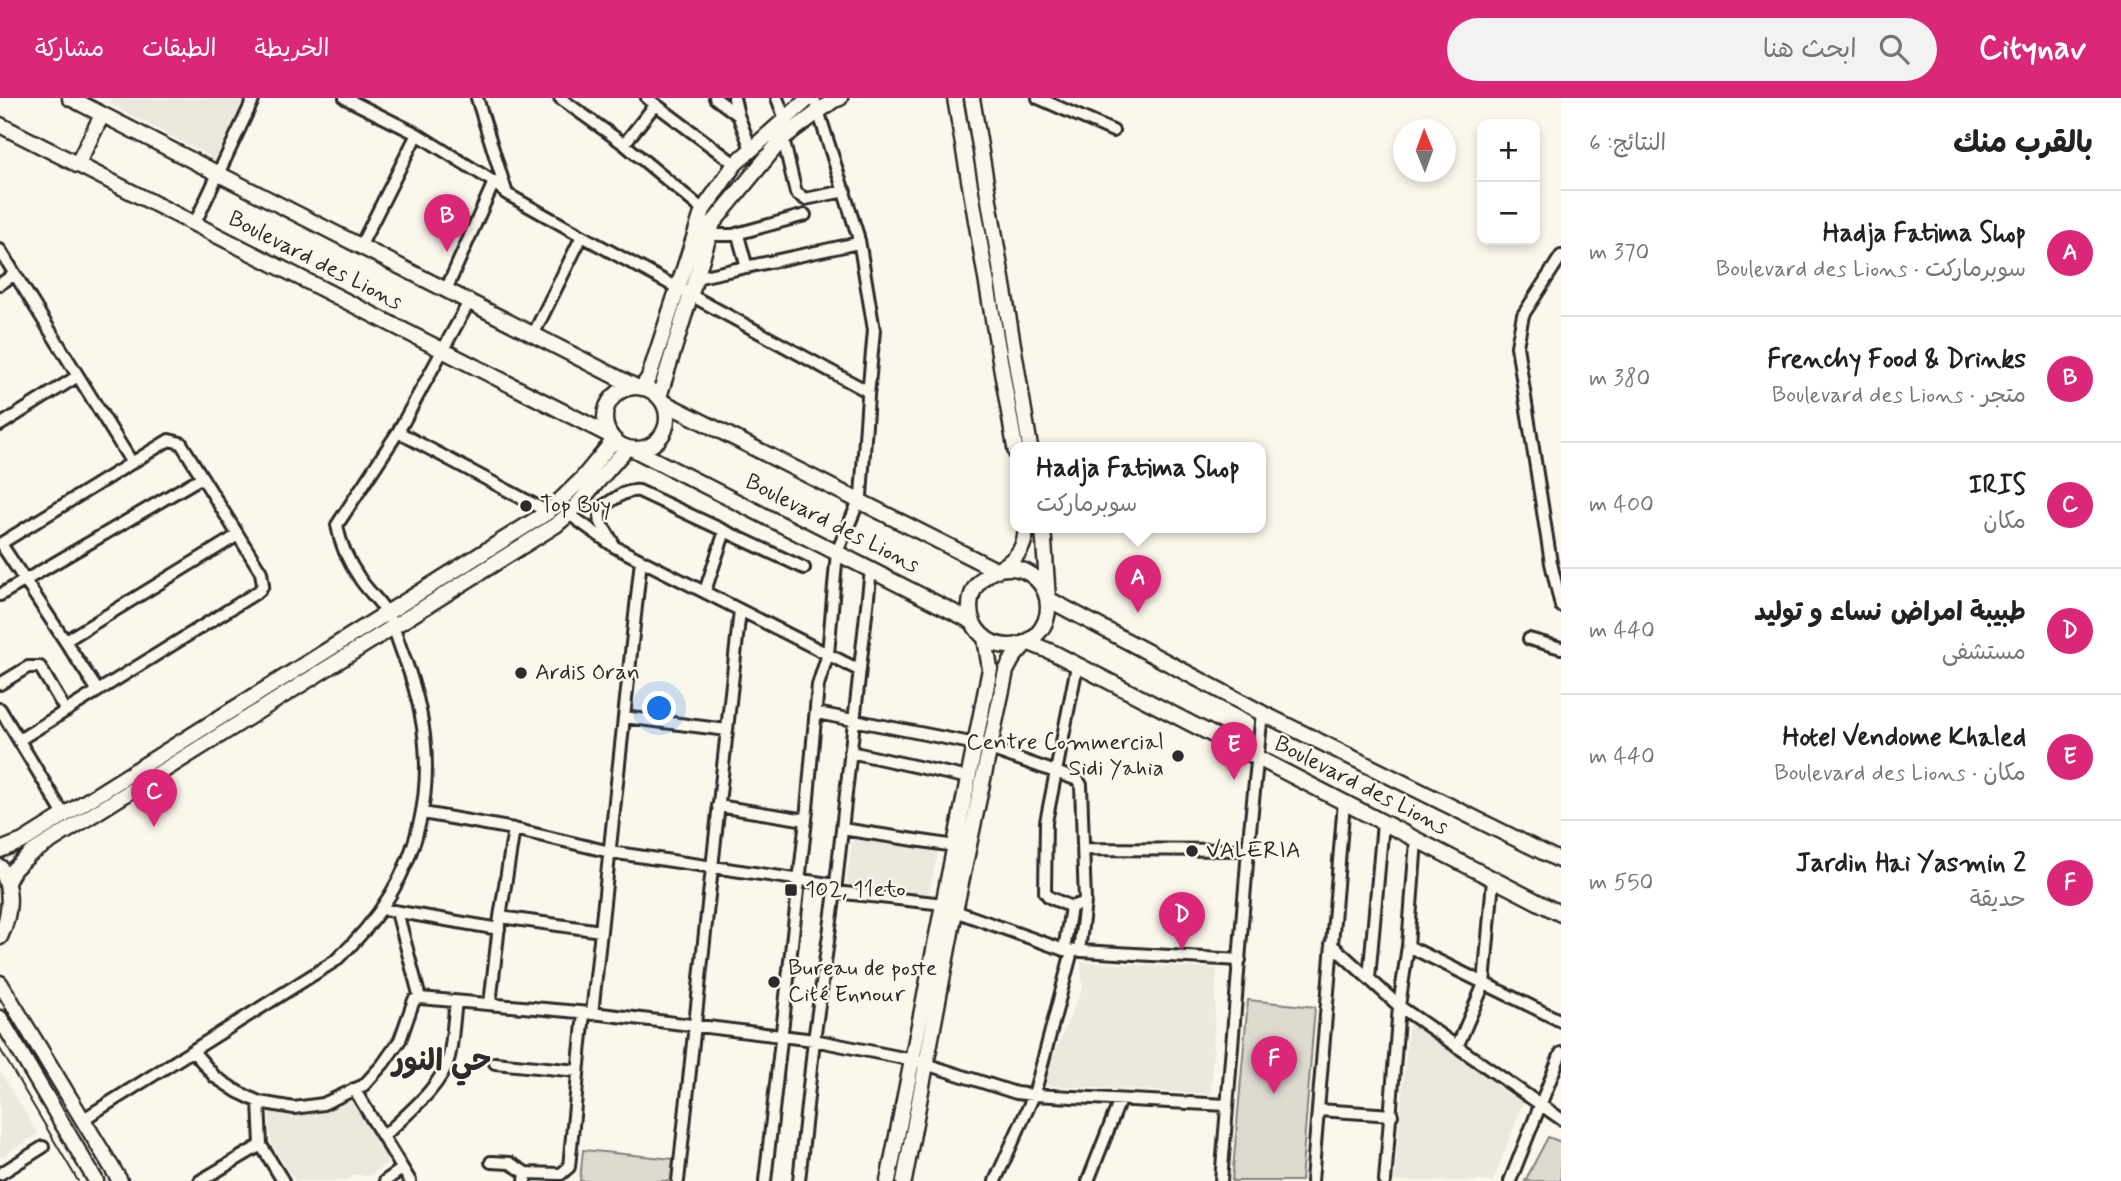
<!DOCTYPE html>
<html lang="ar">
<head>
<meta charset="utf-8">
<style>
  :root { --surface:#fff; --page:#f2f2f2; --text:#222; --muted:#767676; --line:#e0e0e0; --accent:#db2777 }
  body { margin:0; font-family:Mynerve,"Playpen Sans Arabic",sans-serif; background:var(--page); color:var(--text); direction:rtl }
  .controls { position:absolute; right:21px; top:21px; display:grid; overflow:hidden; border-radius:14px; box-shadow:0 4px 10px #0003 }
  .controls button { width:63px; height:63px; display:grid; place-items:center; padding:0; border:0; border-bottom:2px solid var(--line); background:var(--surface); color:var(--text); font:35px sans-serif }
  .compass { position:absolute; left:1393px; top:21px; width:63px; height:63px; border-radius:50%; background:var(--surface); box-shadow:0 4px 10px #0003; rotate:359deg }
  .you { position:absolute; left:660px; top:611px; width:24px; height:24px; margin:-18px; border:5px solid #fff; border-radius:50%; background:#1a73e8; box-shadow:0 0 0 10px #1a73e833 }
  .badge { display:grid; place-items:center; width:46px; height:46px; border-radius:50%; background:var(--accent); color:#fff; font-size:23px; font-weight:700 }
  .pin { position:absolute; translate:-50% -58px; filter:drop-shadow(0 2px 4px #0008) }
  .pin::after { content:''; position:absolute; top:37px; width:24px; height:21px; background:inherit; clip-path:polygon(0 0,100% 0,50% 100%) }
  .popup { position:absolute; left:1010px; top:344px; width:256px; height:91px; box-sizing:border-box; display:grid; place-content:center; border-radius:14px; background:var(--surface); filter:drop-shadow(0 2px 5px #0005); font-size:23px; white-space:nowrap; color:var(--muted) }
  .popup b { font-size:26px; color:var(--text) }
  .popup::after { content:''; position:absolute; left:50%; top:100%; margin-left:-14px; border:14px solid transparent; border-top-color:var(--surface) }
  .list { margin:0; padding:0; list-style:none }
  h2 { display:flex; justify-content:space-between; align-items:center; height:91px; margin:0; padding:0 28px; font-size:30px }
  h2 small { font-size:23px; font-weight:400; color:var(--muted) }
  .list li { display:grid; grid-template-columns:46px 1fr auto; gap:21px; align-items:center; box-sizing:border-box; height:126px; padding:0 28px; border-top:2px solid var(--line) }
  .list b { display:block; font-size:26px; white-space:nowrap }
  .list p { margin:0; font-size:23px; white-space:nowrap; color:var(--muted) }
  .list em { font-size:23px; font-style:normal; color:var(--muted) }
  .icon { flex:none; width:38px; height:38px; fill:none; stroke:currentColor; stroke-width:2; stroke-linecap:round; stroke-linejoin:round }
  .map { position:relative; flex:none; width:1561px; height:1083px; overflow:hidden; direction:ltr }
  header { display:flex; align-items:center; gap:42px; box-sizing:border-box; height:98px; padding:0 35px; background:var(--accent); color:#fff }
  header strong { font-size:33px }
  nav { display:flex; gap:38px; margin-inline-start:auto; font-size:24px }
  .search { width:490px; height:63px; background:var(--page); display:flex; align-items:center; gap:18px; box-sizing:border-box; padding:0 24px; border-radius:38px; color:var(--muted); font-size:26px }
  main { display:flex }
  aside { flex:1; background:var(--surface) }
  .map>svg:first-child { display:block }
  .built { fill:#ebe8de }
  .green { fill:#dddad0; stroke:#84827e; stroke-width:2 }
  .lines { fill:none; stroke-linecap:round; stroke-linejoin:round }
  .minor-casing { stroke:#2b2b2b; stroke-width:16 }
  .major-casing { stroke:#2b2b2b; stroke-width:19 }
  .minor { stroke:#fbf7ec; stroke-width:10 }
  .major { stroke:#fbf7ec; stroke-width:14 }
  .tram { stroke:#2b2b2b; stroke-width:2 }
  .poi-dot { fill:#2b2b2b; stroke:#fbf7ec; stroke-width:2.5 }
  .labels { text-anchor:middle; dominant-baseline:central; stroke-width:5; stroke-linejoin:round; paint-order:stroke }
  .street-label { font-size:23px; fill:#2b2b2b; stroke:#fbf7ec }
  .poi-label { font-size:23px; fill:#2b2b2b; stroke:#fbf7ec; text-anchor:start }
  .district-label { font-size:30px; font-weight:bold; fill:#2b2b2b; stroke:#fbf7ec }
</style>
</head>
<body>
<header>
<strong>Citynav</strong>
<div class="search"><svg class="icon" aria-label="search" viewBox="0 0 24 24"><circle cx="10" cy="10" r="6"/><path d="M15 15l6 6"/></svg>ابحث هنا</div>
<nav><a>الخريطة</a><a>الطبقات</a><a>مشاركة</a></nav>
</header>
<main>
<aside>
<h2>بالقرب منك<small>النتائج: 6</small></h2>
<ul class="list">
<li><span class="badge">A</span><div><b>Hadja Fatima Shop</b><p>سوبرماركت · Boulevard des Lions</p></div><em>370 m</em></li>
<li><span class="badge">B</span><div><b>Frenchy Food &amp; Drinks</b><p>متجر · Boulevard des Lions</p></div><em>380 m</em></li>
<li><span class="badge">C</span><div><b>IRIS</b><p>مكان</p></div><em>400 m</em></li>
<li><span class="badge">D</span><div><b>طبيبة امراض نساء و توليد</b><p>مستشفى</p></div><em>440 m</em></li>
<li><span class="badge">E</span><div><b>Hotel Vendome Khaled</b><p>مكان · Boulevard des Lions</p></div><em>440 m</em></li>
<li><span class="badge">F</span><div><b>Jardin Hai Yasmin 2</b><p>حديقة</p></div><em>550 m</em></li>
</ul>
</aside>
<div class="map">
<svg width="1561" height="1083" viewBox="0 0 1561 1083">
  <rect width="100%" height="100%" fill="#fbf7ec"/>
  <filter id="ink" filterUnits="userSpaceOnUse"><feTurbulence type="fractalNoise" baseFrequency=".0143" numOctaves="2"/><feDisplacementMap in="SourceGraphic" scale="14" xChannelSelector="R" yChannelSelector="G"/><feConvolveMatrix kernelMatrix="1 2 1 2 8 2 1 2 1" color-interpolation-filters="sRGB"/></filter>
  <g filter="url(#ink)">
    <!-- built -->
    <path class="built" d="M 113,0 L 246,0 L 215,61 L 110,6 Z
      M 853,739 L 939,750 L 928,798 L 846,787 Z
      M 1081,864 L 1217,871 L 1211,996 L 1041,987 L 1083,889 Z
      M 1409,923 L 1525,1001 L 1493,1083 L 1394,1083 Z
      M 0,973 L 38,1036 L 0,1060 Z
      M 347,1002 L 353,1004 L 387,1062 L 386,1066 L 368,1079 L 356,1076 L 345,1083 L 295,1083 L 271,1045 L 269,1013 L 318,1013 Z"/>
    <!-- green -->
    <path class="green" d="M 1248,902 L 1315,909 L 1301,1083 L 1232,1083 Z
      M 1548,1039 L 1561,1044 L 1561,1083 L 1525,1083 Z
      M 583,1052 L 673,1061 L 671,1083 L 580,1083 Z"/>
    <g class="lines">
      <!-- minor casing -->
      <g class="minor-casing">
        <path id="minor" d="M 345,0 L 417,36 L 494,84 L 507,96 L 582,138 L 867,293 L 868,298 L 861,398 L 837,454 L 828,556 L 818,587 L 806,722 L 765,1083
          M 477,0 L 506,93
          M 560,0 L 624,46 L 703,112
          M 647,0 L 735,66
          M 715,0 L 738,17
          M 734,0 L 738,17 L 751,51
          M 777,0 L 785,21
          M 1038,0 L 1113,33
          M 783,40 L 796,95 L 805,101 L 845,93
          M 624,46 L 655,7
          M 194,127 L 254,0
          M 736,136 L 805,117
          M 709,137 L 738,137 L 747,170
          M 859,142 L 874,232 L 868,298
          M 360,149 L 417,36
          M 0,152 L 132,365
          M 1561,158 L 1523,217 L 1517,248 L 1551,465 L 1561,508
          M 695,180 L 858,145 L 858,138 L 814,0
          M 0,186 L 15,176
          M 446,192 L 494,84
          M 533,237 L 582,138
          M 0,327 L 78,278
          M 398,334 L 548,414
          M 569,416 L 615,449 L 859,572
          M 612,443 L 600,423 L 600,410 C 613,403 624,391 639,393 L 804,470
          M 0,446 L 169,342 L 181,345 L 261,474 L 263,487 L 259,493 L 19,642
          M 1,446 L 98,593
          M 705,493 L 725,433
          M 0,497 L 202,379
          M 1529,541 L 1561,550
          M 65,543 L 238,437
          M 1077,568 L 1046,724 L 1045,794 L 1049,799 L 1071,809 L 1064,852 L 1240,862
          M 0,586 L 28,569 L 40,569 L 66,613
          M 0,611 L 64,717
          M 817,615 L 976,646 L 1078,682 L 1081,687 L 1085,804 L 1071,809
          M 624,619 L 727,632
          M 850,654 L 969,680
          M 718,708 L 806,722
          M 423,715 L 514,731 L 610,754 L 836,787
          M 842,731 L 955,748
          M 1083,751 L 1248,752
          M 835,794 L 944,806
          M 382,811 L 499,831
          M 955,813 L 1064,852
          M 397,814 L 420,900
          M 500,819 L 601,833
          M 1331,846 L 1399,908 L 1561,1021
          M 1408,848 L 1561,923
          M 1079,853 L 1085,804
          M 1369,880 L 1383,725
          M 490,906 L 500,819 L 514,731
          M 592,916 L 641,462
          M 1457,949 L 1484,886 L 1493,782
          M 193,953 L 215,979 L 238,994 L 259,1004 L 294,1010 L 323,1006 L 364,987 L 383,966 L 400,942 L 414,902 L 420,900 L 601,916 L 814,942 L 913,962 L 1016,995 L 1034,997 L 1227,1007
          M 495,965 L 578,973
          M 354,991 L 410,1083
          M 259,1004 L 261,1047 L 283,1083
          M 1319,1012 L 1392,1017
          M 82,1022 L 335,863 C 426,780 448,673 404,559 C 398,544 394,527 386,514 C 379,502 367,492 360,481 C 349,465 340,446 337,427 L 398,334 L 469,204
          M 384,1038 C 405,1017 442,989 449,959 C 453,942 453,923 456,905
          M 491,1064 L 510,1065 L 526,1075
          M 0,1076 L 43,1049
          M 200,1083 L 261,1047
          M 385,1083 L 402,1071
          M 525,1083 L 526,1075 L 561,1076 L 569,1069 L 584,915
          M 678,1083 L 740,512
          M 799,1083 L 814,942 L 835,794 L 871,472
          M 995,1083 L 1034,997 L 1072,853
          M 1088,1083 L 1120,1002
          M 1221,1083 L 1248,752 L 1262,615
          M 1312,1083 L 1344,704
          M 1385,1083 L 1399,908 L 1408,848 L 1416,743
          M 1510,1083 L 1561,955"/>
      </g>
      <!-- major casing -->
      <g class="major-casing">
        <path id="major" d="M 70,0 L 636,289
          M 955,0 L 1016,355
          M 972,0 L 1030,349
          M 0,27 L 611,338
          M 77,67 L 102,17
          M605 320a31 31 0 1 1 62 0a31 31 0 1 1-62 0Z
          M 642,290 L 649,279 L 703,112 L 735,66 L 809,0
          M 659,299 L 713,125 L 783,40 L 834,2 L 840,0
          M 663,304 L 996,472
          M 633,351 L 973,524
          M 1043,429 L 1048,501 L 1262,615 L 1561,763
          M970 509a39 39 0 1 1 78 0a39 39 0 1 1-78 0Z
          M 1001,470 C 1018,459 1025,450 1026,429
          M 0,752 L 23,743 L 548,414 L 581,382 L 614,342
          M 0,769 C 13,792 11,815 0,839
          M 7,784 L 14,771 L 30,756 L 556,427 L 569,416 L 627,350
          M 0,885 L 120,1083
          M 0,920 L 96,1083
          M 888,1083 L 990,571 L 985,540
          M 904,1083 L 955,813 L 1006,573 L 1013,560 L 1027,544 L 1054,555 L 1561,816"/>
      </g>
      <!-- minor -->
      <use href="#minor" class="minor"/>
      <!-- major -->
      <use href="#major" class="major"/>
      <!-- tram -->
      <path class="tram" d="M 0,951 L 78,1083"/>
    </g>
  </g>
  <!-- markers -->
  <g class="poi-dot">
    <circle cx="526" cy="408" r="7"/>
    <circle cx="521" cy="575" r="7"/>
    <circle cx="1178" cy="658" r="7"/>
    <circle cx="1192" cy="753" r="7"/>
    <rect x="784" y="785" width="14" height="14" rx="3.5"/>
    <circle cx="774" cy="884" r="7"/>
  </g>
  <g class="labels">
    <!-- street labels -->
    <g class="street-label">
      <text transform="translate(315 163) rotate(27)">Boulevard des Lions</text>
      <text transform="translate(832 426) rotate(27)">Boulevard des Lions</text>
      <text transform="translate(1361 688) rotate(27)">Boulevard des Lions</text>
    </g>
    <!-- poi labels -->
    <g class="poi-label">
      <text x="540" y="408">Top Buy</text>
      <text x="535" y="575">Ardis Oran</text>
      <text x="1164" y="645" text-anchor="end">Centre Commercial<tspan x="1164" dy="26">Sidi Yahia</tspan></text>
      <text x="1206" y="753">VALERIA</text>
      <text x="805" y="792">102, 11eto</text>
      <text x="788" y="871">Bureau de poste<tspan x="788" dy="26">Cité Ennour</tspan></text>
    </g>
    <!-- district labels -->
    <g class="district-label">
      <text x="442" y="963">حي النور</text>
    </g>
  </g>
</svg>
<div class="controls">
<button>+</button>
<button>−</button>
</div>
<svg class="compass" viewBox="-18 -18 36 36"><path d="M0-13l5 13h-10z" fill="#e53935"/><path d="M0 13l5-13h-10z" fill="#767676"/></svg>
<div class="you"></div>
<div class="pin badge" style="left:1138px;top:515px">A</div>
<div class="popup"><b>Hadja Fatima Shop</b>سوبرماركت</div>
<div class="pin badge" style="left:447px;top:154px">B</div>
<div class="pin badge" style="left:154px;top:729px">C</div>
<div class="pin badge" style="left:1182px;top:852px">D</div>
<div class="pin badge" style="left:1234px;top:682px">E</div>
<div class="pin badge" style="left:1274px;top:996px">F</div>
</div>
</main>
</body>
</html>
